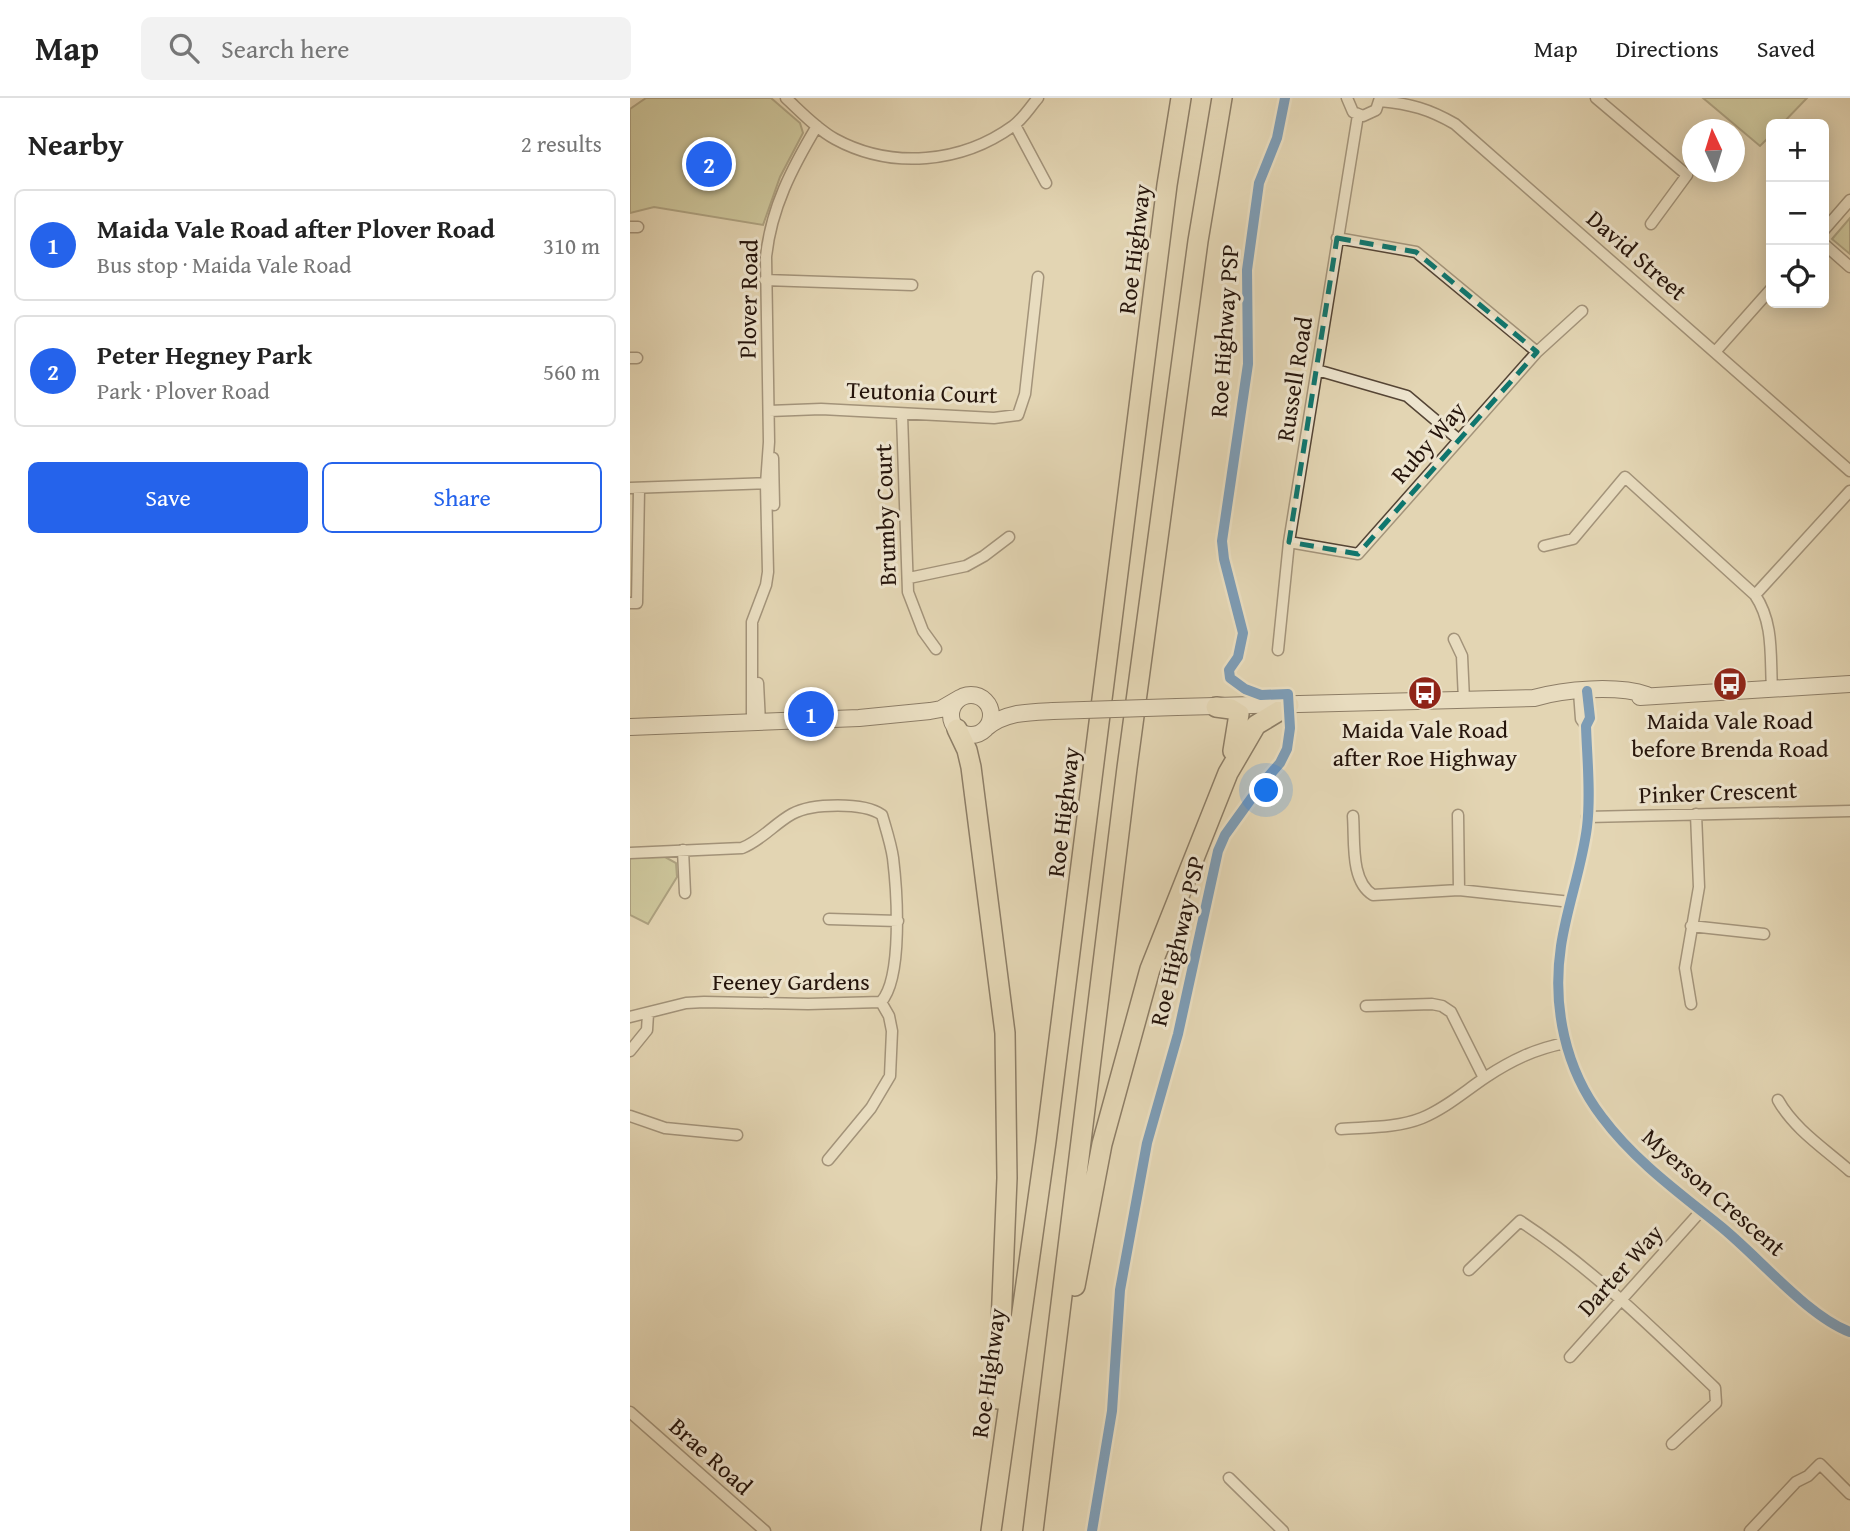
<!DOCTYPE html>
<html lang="en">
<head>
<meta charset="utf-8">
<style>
  :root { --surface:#fff; --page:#f2f2f2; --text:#222; --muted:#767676; --line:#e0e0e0; --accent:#2563eb }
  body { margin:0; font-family:"Gentium Book Plus",serif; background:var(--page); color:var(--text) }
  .controls { position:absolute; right:21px; top:21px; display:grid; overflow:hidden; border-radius:10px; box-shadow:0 4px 18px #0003 }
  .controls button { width:63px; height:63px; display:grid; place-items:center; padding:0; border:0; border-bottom:2px solid var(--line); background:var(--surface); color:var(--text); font:35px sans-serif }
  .compass { position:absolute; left:1052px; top:21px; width:63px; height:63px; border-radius:50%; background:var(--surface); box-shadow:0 4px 18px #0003; rotate:356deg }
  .you { position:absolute; left:637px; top:693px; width:24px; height:24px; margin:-18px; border:5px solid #fff; border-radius:50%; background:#1a73e8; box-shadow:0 0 0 10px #1a73e833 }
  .badge { display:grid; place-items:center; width:46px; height:46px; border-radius:50%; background:var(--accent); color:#fff; font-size:23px; font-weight:700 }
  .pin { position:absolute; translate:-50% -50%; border:4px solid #fff; box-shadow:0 2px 7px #0006 }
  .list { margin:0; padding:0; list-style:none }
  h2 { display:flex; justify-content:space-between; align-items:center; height:91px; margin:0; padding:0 28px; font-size:30px }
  h2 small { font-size:23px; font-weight:400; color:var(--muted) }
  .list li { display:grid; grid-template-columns:46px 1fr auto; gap:21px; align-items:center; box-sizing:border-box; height:112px; margin:0 14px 14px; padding:0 14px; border:2px solid var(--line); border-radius:10px }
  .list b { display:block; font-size:26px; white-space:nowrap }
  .list p { margin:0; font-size:23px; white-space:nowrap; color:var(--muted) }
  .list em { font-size:23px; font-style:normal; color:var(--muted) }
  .actions { display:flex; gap:14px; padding:21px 28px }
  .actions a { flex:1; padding:16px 0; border:2px solid var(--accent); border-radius:10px; text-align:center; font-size:24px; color:var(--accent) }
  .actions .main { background:var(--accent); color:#fff }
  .icon { flex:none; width:38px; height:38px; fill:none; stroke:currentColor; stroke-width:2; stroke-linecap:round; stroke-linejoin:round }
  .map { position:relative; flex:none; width:1220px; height:1433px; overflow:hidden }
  header { display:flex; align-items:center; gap:42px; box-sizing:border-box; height:98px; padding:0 35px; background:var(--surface); border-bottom:2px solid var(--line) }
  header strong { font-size:33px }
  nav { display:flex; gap:38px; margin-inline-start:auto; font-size:24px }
  .search { width:490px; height:63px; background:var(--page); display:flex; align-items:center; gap:18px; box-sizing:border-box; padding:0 24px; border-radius:10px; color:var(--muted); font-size:26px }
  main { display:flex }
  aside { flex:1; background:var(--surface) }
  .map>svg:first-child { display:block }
  .green { fill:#b9bc89; stroke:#6f684a; stroke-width:2 }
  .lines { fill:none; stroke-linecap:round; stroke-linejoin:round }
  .street-casing { stroke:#544435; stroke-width:13 }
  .secondary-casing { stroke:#25140b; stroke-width:18 }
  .highway-casing { stroke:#25140b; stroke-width:22 }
  .street { stroke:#ede4ce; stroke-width:10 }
  .secondary { stroke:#ede4ce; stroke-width:16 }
  .highway { stroke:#e3d5b3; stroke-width:19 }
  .secondary-bridge-casing { stroke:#25140b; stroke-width:18; stroke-linecap:butt }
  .secondary-bridge { stroke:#ede4ce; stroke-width:16 }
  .cycleway-casing { stroke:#ede4ce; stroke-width:15 }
  .cycleway { stroke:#0057b8; stroke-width:10 }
  .marked { fill:none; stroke:#0f766e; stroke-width:5; stroke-dasharray:14 9; stroke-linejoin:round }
  .labels { text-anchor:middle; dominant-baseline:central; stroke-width:6; stroke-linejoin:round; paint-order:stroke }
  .street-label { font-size:24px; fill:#25140b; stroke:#ede4ce }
  .poi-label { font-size:24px; fill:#25140b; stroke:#ede4ce }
</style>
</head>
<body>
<header>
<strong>Map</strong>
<div class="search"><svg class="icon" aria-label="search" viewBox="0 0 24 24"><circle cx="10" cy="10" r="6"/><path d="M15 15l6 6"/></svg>Search here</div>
<nav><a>Map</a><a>Directions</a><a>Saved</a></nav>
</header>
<main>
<aside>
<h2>Nearby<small>2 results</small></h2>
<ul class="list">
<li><span class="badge">1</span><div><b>Maida Vale Road after Plover Road</b><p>Bus stop · Maida Vale Road</p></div><em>310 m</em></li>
<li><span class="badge">2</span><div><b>Peter Hegney Park</b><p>Park · Plover Road</p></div><em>560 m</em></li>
</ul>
<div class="actions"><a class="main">Save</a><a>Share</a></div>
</aside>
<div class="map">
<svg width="1220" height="1433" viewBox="0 0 1220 1433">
  <rect width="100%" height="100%" fill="#e3d5b3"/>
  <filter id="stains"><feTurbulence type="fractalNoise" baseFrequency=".00286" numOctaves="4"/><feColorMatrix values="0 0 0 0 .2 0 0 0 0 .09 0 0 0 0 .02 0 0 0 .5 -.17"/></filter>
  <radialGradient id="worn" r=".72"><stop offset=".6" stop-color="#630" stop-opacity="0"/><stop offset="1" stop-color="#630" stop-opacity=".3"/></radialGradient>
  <!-- green -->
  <path class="green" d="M 16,0 L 141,0 L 170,25 L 173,35 L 150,79 L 133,127 L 24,109 L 0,115 L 0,11 Z
    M 1073,0 L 1177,0 L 1152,26 L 1141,26 L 1141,37 L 1130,48 Z
    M 1220,120 L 1220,156 L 1202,141 Z
    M 35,759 L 46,765 L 47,779 L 18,826 L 0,817 L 0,760 Z"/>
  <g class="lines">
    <!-- street casing -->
    <g class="street-casing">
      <path id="street" d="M 156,0 C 171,14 187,31 205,41 C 262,72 332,65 383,28 C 393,21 400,9 408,0
        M 717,0 L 723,14 L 733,18 L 746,12 L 750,0
        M 966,0 L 1057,77 L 1021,126
        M 750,3 C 781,6 799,11 825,26 L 1220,373
        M 385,27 L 416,85
        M 0,129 L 8,129
        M 1194,132 L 1220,102
        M 707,140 L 786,154 L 907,254
        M 1194,146 L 1220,169
        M 135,182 L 282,187
        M 1085,254 L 1141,191
        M 0,260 L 7,260
        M 687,272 L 777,298 L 828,341
        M 139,313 L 191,311 L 364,320 L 388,317 L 395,296 L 408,179
        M 272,317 L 278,494 L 293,533 L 306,551
        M 143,360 L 144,407
        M 0,390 L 140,385
        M 659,444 L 728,456 L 907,254 L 952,213
        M 914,448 L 943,441 L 995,379 L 1125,497
        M 279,480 L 336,468 L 354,458 L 379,439
        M 0,505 L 7,505 L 9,392
        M 824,541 L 832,558 L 834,602
        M 648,552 L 659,444 L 728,17
        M 128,585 L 130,625
        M 1142,591 C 1140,558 1144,525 1125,497 L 1220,393
        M 957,593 L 960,620 L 956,628 C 957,660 961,696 957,729 C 952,769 937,808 931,848 C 922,908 935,971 972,1019 C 1004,1062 1048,1094 1089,1127 C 1128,1158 1176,1217 1220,1234
        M 949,594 L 951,621 L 956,628
        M 122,625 L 122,524 L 136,487 L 138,474 L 136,386 L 139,344 L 136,159 C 141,110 162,70 187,28
        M 828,717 L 829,792
        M 723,718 C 725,743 720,783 743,797 L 829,792 L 941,804
        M 957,719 L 1220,713
        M 53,752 L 55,795
        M 0,755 L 112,750 C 132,742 144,726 162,716 C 182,705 234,704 252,717 C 256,731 261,746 263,760 C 267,793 273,880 251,904 L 178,906 L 74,904 L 56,905 L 0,919
        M 199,821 L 268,823
        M 1061,828 L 1134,836
        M 1061,906 L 1055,870 L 1069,789 L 1066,716
        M 736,908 L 802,906 L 812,908 L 821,914 L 854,980
        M 0,953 L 17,932 L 18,916
        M 1148,1002 C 1164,1031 1195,1051 1220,1073
        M 0,1018 L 35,1030 L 107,1037
        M 711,1031 C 737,1029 767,1030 792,1020 C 816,1010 835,993 856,979 C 882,962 905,951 935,945
        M 198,1062 L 241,1010 L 260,978 L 262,933 L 259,918 L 251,904
        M 839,1172 L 890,1123 C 962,1170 1023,1231 1085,1290 L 1086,1305 L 1042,1346
        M 940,1259 L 1071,1113
        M 0,1314 L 135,1433
        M 599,1380 L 653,1433
        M 1120,1433 L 1166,1384 L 1178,1378 L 1190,1366 L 1220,1396"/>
    </g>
    <!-- secondary casing -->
    <g class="secondary-casing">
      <path id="secondary" d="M321 617a20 20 0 1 1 40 0a20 20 0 1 1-40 0Z
        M 1010,599 L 1220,586
        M 547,609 L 904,600 C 935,591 987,587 1017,597
        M 0,629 L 229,620 L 300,613 L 311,611 L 330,600
        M 356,630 C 375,614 399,614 423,613"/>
    </g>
    <!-- highway casing -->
    <g class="highway-casing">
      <path id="highway" d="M 586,609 L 601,611 L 609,616 L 603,653
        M 327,631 L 337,652 L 341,669 L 375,935 L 377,1080 L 368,1301
        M 445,1188 L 472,1046 L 520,871 L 598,675 L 626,627 L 659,607
        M 361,1433 L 416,1044 L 537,87 L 551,0
        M 403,1433 L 497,670 L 568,143 L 592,0"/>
    </g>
    <!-- street -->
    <use href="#street" class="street"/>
    <!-- secondary -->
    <use href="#secondary" class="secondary"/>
    <!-- highway -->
    <use href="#highway" class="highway"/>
    <!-- secondary-bridge casing -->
    <g class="secondary-bridge-casing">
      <path id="secondary-bridge" d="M 423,613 L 547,609"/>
    </g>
    <!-- secondary-bridge -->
    <use href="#secondary-bridge" class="secondary-bridge"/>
    <!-- cycleway casing -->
    <g class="cycleway-casing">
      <path id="cycleway" d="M 957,593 L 960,620 L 956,628 C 957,660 961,696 957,729 C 952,769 937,808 931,848 C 922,908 935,971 972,1019 C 1004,1062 1048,1094 1089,1127 C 1128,1158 1176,1217 1220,1234
        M 462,1433 L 482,1313 L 490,1192 L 517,1045 L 548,936 L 588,753 L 595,737 L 631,687 L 650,665 L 657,651 L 660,630 L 658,596 L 631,597 L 615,591 L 600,580 L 599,572 L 608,559 L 613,535 L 594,461 L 592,443 L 618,266 L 617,172 L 629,85 L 647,40 L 655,0"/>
    </g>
    <!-- cycleway -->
    <use href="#cycleway" class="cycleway"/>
  </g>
  <!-- marked area -->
  <path d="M0 0H1220V1433H0ZM 707,140 L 786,154 L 907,254 L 728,456 L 659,444 Z" fill="#e3d5b3" fill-opacity=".55" fill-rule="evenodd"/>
  <path class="marked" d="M 707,140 L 786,154 L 907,254 L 728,456 L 659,444 Z"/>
  <!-- icons -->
  <defs>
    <g id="bus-disc" transform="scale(1.75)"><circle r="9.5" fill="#8f2418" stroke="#ede4ce"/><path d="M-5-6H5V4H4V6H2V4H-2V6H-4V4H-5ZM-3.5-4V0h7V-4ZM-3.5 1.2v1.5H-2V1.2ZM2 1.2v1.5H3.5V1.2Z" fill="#fff"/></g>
  </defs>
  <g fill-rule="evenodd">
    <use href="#bus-disc" x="1100" y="586"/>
    <use href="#bus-disc" x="795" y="595"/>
  </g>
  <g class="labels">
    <!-- street labels -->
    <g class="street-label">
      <text transform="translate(504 151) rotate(-83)">Roe Highway</text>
      <text transform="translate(1007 157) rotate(41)">David Street</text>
      <text transform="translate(118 201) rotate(-89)">Plover Road</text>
      <text transform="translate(594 233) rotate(-86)">Roe Highway PSP</text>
      <text transform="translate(664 281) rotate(-81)">Russell Road</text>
      <text transform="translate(292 294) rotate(2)">Teutonia Court</text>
      <text transform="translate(798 344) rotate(-49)">Ruby Way</text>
      <text transform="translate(255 417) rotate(-92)">Brumby Court</text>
      <text transform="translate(1088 694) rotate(-2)">Pinker Crescent</text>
      <text transform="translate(433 714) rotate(-83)">Roe Highway</text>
      <text transform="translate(547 843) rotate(-77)">Roe Highway PSP</text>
      <text x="161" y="883">Feeney Gardens</text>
      <text transform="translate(1084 1094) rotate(41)">Myerson Crescent</text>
      <text transform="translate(990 1172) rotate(-48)">Darter Way</text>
      <text transform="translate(358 1275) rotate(-82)">Roe Highway</text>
      <text transform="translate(81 1358) rotate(42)">Brae Road</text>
    </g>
    <!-- poi labels -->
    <g class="poi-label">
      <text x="1100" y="622">Maida Vale Road<tspan x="1100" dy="28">before Brenda Road</tspan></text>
      <text x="795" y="631">Maida Vale Road<tspan x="795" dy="28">after Roe Highway</tspan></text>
    </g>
  </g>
  <rect width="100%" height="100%" filter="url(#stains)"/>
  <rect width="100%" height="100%" fill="url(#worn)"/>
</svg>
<div class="controls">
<button>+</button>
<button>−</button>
<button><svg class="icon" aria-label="locate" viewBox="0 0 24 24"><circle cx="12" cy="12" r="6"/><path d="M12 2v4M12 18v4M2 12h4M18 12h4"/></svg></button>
</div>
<svg class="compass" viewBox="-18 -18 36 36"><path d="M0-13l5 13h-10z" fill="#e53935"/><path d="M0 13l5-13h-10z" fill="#767676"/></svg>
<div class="you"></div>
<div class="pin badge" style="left:181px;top:616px">1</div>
<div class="pin badge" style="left:79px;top:66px">2</div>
</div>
</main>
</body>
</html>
